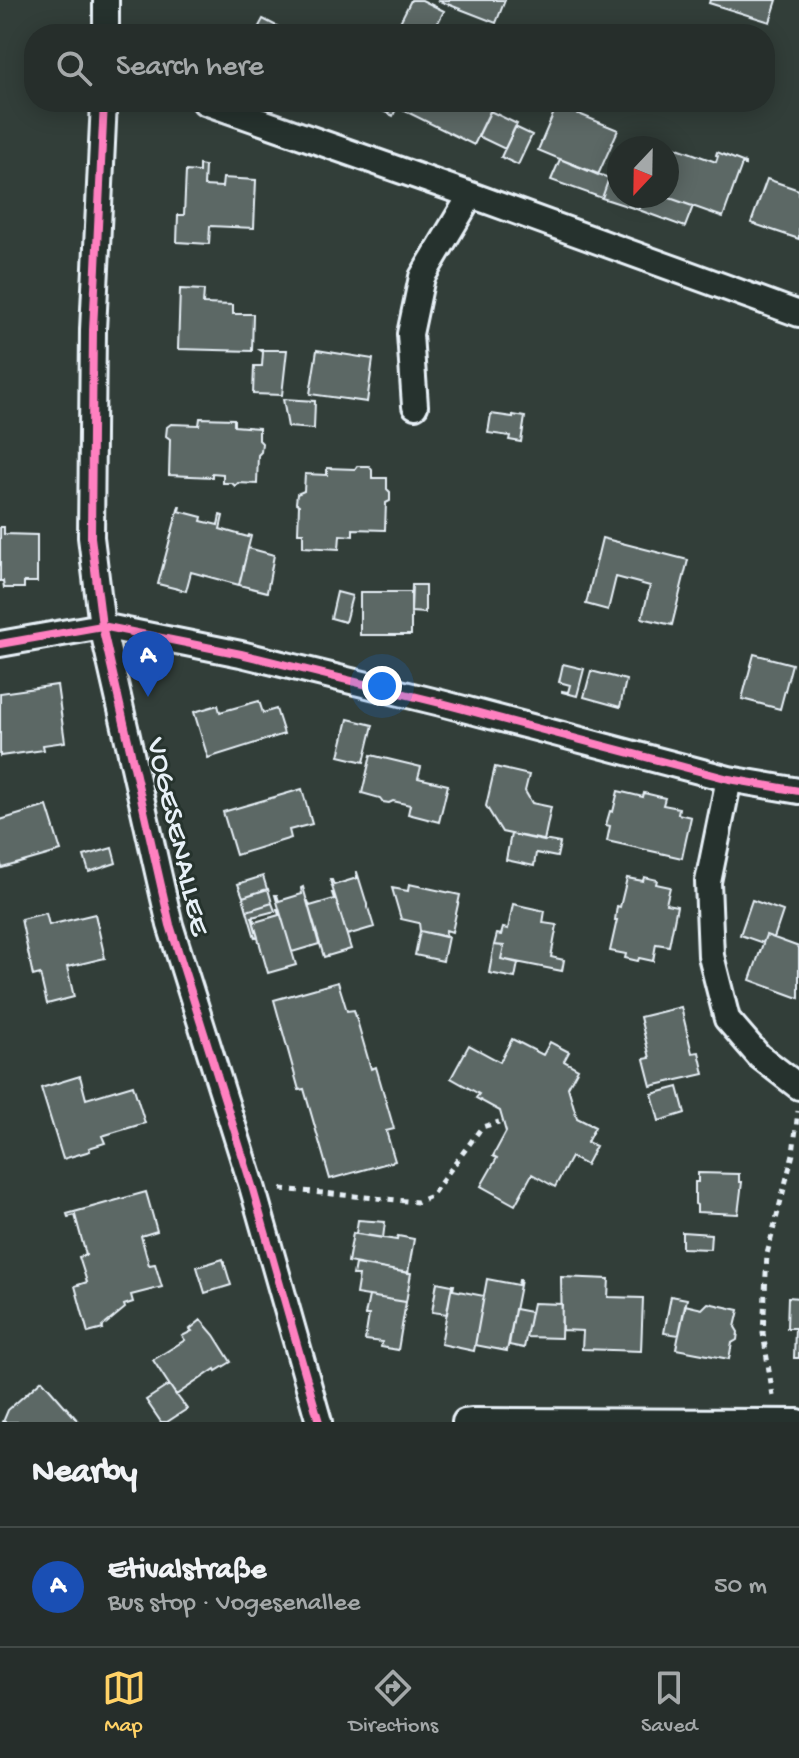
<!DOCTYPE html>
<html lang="en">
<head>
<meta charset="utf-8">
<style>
  :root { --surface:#262e2b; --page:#323a37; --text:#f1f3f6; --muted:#a4a8a9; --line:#424a47; --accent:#ffd166 }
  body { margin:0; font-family:"Gochi Hand",sans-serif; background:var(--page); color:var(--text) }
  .compass { position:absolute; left:607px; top:136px; width:72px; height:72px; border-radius:50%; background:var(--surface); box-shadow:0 4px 20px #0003; rotate:202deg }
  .you { position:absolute; left:382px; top:686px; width:28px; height:28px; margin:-20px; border:6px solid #fff; border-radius:50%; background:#1a73e8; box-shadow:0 0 0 12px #1a73e833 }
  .badge { display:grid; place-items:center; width:52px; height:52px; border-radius:50%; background:var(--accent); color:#fff; font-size:26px; font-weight:700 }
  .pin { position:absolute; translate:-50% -66px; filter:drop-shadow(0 2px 4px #0008) }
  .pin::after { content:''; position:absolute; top:42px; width:28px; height:24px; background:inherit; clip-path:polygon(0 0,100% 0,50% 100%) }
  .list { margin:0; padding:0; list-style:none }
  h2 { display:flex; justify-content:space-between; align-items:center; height:104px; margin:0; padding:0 32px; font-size:34px }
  h2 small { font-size:26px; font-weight:400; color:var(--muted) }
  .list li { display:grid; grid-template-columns:52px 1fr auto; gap:24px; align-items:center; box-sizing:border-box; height:120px; padding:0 32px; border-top:2px solid var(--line) }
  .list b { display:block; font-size:30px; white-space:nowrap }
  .list p { margin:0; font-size:26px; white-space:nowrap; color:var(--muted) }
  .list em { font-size:26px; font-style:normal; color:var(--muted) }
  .icon { flex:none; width:44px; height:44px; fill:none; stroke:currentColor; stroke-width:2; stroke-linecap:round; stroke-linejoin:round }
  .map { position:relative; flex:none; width:799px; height:1422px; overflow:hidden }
  .search { position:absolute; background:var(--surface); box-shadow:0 4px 20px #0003; left:24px; right:24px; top:24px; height:88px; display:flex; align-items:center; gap:20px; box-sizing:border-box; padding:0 28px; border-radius:32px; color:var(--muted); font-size:30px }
  .sheet { height:224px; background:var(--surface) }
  nav { display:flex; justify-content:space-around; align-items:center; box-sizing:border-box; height:112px; border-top:2px solid var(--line); background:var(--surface); font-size:22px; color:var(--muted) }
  nav a { display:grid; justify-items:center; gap:4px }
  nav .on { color:var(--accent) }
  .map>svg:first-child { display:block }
  .building { fill:#5c6865; stroke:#e8f1f8; stroke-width:2 }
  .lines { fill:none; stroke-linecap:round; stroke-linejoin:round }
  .minor-casing { stroke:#e8f1f8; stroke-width:30 }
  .path { stroke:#e8f1f8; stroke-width:5; stroke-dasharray:6 6; stroke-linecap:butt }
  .minor { stroke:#26332d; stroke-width:24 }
  .cycleway-casing { stroke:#26332d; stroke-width:13 }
  .cycleway { stroke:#ff80c0; stroke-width:8 }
  .labels { text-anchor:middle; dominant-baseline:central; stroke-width:6; stroke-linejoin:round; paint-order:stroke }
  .street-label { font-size:30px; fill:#e8f1f8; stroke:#26332d }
</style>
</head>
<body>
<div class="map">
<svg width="799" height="1422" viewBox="0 0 799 1422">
  <rect width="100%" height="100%" fill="#323e39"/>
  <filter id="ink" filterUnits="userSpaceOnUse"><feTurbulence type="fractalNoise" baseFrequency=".0125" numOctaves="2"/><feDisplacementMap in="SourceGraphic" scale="16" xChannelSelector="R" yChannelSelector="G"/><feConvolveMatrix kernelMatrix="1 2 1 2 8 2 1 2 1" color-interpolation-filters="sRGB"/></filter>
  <g filter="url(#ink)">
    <!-- building -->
    <path class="building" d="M 411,0 L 422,0 L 444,11 L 432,34 L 425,34 L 400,22 Z
      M 437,0 L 505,0 L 496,23 Z
      M 710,0 L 777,0 L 770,22 L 709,3 Z
      M 263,19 L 292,34 L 255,34 Z
      M 364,102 L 399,102 L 393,116 Z
      M 399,102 L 495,102 L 474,145 L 397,107 Z
      M 557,105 L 618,130 L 598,175 L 538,150 Z
      M 490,111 L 517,124 L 505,149 L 478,136 Z
      M 515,127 L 532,135 L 518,165 L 501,157 Z
      M 669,145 L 716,162 L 718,156 L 716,155 L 717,152 L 745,163 L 745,165 L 742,164 L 723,217 L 664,196 L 667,196 L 667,151 Z
      M 560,159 L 609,178 L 602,198 L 551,180 Z
      M 199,165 L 205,166 L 204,186 L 222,187 L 223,178 L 256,180 L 254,228 L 210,226 L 209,244 L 177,242 L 178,215 L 184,215 L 186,171 L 199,172 Z
      M 617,175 L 619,176 L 619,196 L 641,196 L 639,210 L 602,198 L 609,178 Z
      M 767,179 L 799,190 L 799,239 L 751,223 Z
      M 641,196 L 664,196 L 693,206 L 685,227 L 639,210 Z
      M 180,289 L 204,290 L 203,304 L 233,305 L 233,314 L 253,314 L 252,351 L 178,349 Z
      M 260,350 L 287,350 L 282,395 L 253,394 L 254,366 L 262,366 L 263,352 Z
      M 317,350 L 373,359 L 367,402 L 310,394 Z
      M 283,399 L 315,401 L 314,429 L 288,427 Z
      M 491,414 L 513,417 L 513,415 L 525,417 L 521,442 L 509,440 L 510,436 L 488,433 Z
      M 200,418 L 234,419 L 234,426 L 259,428 L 259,440 L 262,443 L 261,452 L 258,455 L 257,484 L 238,483 L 235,486 L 232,483 L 223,483 L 223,474 L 212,473 L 212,477 L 169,475 L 170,439 L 166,436 L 167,427 L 171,424 L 199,425 Z
      M 357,466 L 369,466 L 372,470 L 372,478 L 387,478 L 387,489 L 390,492 L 390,501 L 386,503 L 385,530 L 353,529 L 353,536 L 340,535 L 339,549 L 303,547 L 303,533 L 298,533 L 299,505 L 296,503 L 297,494 L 304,491 L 305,474 L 327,475 L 327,468 L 355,469 Z
      M 179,506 L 180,506 L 179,511 L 202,517 L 201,521 L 218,525 L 220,515 L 223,516 L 220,529 L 248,537 L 249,535 L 251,536 L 239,585 L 191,572 L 186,591 L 158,584 Z
      M 0,527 L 4,527 L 4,534 L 37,535 L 37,582 L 24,582 L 24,588 L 4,588 L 3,581 L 0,581 Z
      M 602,538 L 688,560 L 672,625 L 642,618 L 650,586 L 616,577 L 608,610 L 586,604 Z
      M 248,548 L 274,555 L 267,592 L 239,585 Z
      M 412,585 L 425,585 L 425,613 L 411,612 Z
      M 337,592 L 352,596 L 345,622 L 331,618 Z
      M 360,592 L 411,592 L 411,635 L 360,635 Z
      M 754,654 L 792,664 L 780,709 L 742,699 Z
      M 563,664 L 584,669 L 577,696 L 562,692 L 562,691 L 568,692 L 570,685 L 559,682 Z
      M 591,671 L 626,680 L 620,707 L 584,697 Z
      M 57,685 L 65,742 L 43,745 L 44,750 L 0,756 L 0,693 Z
      M 259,701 L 263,713 L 276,709 L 284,734 L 208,758 L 194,712 L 218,705 L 220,712 Z
      M 348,719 L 373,725 L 364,762 L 339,756 Z
      M 371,755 L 421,767 L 418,778 L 448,785 L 439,822 L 408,814 L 410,805 L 393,801 L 389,803 L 383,802 L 380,798 L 362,793 Z
      M 495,767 L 529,775 L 525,791 L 532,803 L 551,807 L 544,841 L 502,832 L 486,806 Z
      M 302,789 L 312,824 L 289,830 L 291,838 L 236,855 L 223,812 Z
      M 618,791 L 643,797 L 644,793 L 665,798 L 663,805 L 679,808 L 678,814 L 691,817 L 682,858 L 607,841 L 610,826 L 606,825 L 610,811 L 613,812 Z
      M 47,806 L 61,851 L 2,868 L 0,862 L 0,820 Z
      M 511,834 L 560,843 L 557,857 L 536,853 L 534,866 L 506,860 Z
      M 112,848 L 116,863 L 89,872 L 84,856 Z
      M 356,872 L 357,872 L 374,927 L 347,935 L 330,880 L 332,880 L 334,885 L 357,878 Z
      M 263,876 L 267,889 L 243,897 L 238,884 Z
      M 644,877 L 657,880 L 656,884 L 670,887 L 666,904 L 677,906 L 669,946 L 656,944 L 653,961 L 639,958 L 638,961 L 625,958 L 626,954 L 610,951 L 617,920 L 615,920 L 617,906 L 620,907 L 627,878 L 643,881 Z
      M 409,884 L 460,895 L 452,932 L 446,930 L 445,937 L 420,931 L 419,923 L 401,919 L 392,888 L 408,891 Z
      M 303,887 L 319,944 L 292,952 L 275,895 L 277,895 L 279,901 L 302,894 L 301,888 Z
      M 268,889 L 272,903 L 247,911 L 243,897 Z
      M 332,893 L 334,893 L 351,949 L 324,957 L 307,901 L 308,901 L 310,906 L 334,899 Z
      M 752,900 L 783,911 L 774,938 L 766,935 L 763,943 L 740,935 Z
      M 272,903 L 275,911 L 252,917 L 258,937 L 255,938 L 247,911 Z
      M 513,904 L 545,911 L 543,923 L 557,925 L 551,957 L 564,960 L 562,971 L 501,959 L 504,946 L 494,945 L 497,934 L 501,935 L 503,928 L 508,929 Z
      M 277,909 L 279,909 L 296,965 L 268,973 L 252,917 L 253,917 L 255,922 L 279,915 Z
      M 46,913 L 49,925 L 95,914 L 105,958 L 67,967 L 74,997 L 47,1004 L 40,974 L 33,976 L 21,919 Z
      M 420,931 L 448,937 L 443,961 L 415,955 Z
      M 766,935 L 799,947 L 799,998 L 750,980 Z
      M 494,945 L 504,946 L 501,959 L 518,963 L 515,978 L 489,973 Z
      M 338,982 L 347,1011 L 354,1010 L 371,1069 L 376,1067 L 394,1129 L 386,1131 L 395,1161 L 330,1179 L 304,1089 L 299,1090 L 274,1000 Z
      M 681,1007 L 692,1053 L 699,1052 L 704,1074 L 651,1086 L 644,1059 L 650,1058 L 640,1017 Z
      M 512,1039 L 543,1055 L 550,1042 L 569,1052 L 564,1061 L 578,1069 L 568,1087 L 577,1118 L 595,1127 L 587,1142 L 596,1146 L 586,1165 L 571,1157 L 555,1187 L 532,1174 L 515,1205 L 481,1186 L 497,1158 L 493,1156 L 506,1132 L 500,1111 L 476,1098 L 479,1094 L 451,1078 L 469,1045 L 500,1062 Z
      M 80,1076 L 86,1099 L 133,1085 L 145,1123 L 102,1136 L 105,1143 L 89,1148 L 90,1151 L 63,1159 L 41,1088 Z
      M 678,1087 L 685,1113 L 659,1121 L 652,1094 Z
      M 698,1173 L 739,1174 L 739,1182 L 742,1182 L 738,1214 L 697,1212 L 697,1205 L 695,1204 L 695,1182 L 698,1182 Z
      M 146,1192 L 157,1231 L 141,1236 L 149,1265 L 155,1264 L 162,1287 L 131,1295 L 133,1302 L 124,1305 L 125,1308 L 102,1327 L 103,1329 L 88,1333 L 75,1286 L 87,1282 L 79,1257 L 86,1255 L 75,1215 L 68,1217 L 67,1214 Z
      M 358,1220 L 385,1222 L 383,1238 L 356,1234 Z
      M 682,1232 L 711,1234 L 710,1249 L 682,1248 Z
      M 353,1233 L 397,1240 L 398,1236 L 414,1239 L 408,1273 L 348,1262 Z
      M 223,1259 L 231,1285 L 205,1293 L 197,1267 Z
      M 355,1264 L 411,1273 L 406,1302 L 356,1294 L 359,1275 L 353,1275 Z
      M 561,1277 L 609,1279 L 608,1297 L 643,1298 L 641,1351 L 582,1349 L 583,1331 L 562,1330 Z
      M 487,1279 L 518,1285 L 519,1280 L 521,1280 L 507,1351 L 475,1345 Z
      M 437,1282 L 452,1285 L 447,1314 L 432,1312 Z
      M 452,1285 L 454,1285 L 453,1290 L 484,1296 L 474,1351 L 441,1344 Z
      M 369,1296 L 406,1302 L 398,1350 L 381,1347 L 382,1342 L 365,1340 L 369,1315 L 365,1315 Z
      M 671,1296 L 687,1299 L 679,1335 L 664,1333 Z
      M 788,1297 L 799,1298 L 799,1358 L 794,1358 L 795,1328 L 787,1328 Z
      M 533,1303 L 562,1304 L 561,1338 L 526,1337 Z
      M 708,1303 L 739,1310 L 735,1327 L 738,1332 L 737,1340 L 732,1343 L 729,1359 L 676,1349 L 685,1305 L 702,1309 Z
      M 515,1309 L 531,1312 L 524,1348 L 509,1345 Z
      M 201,1320 L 214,1335 L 231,1362 L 216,1371 L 215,1369 L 176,1395 L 153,1360 L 185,1340 L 182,1336 L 192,1331 L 190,1329 Z
      M 42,1380 L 79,1422 L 3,1422 L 8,1410 Z
      M 169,1385 L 187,1409 L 167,1422 L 161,1422 L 146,1400 Z"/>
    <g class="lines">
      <!-- minor casing -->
      <g class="minor-casing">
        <path id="minor" d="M 106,34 L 106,0
          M 104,102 L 93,330 L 91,537 L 102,626 L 170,925 L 252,1186 L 319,1422
          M 205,102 L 471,195 L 799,314
          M 415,406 L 410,334 L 422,277 L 471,195
          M 0,644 L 102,626 L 241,654 L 441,703 L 729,779 L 799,791
          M 729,779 L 708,882 L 711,956 L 727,1019 L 759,1056 L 799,1087
          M 465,1422 L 473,1421 L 798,1422"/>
      </g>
      <!-- path -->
      <path class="path" d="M 281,1189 L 417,1202 L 431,1196 L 482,1127 L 499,1122
        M 773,1396 L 763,1333 L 767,1254 L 793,1154 L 798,1111"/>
      <!-- minor -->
      <use href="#minor" class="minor"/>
      <!-- cycleway casing -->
      <g class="cycleway-casing">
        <path id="cycleway" d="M 104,102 L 93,330 L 91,537 L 102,626 L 170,925 L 252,1186 L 319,1422
          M 0,644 L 102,626 L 241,654 L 441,703 L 729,779 L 799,791"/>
      </g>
      <!-- cycleway -->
      <use href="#cycleway" class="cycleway"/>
    </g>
  </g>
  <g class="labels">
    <!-- street labels -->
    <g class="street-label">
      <text transform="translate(176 837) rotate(77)">VOGESENALLEE</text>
    </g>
  </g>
</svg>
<svg class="compass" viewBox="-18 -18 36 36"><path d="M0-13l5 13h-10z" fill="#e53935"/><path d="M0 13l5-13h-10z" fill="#a4a8a9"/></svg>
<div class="you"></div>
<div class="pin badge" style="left:148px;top:697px;background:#1a4fb4">A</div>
<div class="search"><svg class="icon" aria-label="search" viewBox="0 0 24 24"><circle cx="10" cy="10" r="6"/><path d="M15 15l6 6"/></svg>Search here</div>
</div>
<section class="sheet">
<h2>Nearby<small></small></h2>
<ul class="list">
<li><span class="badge" style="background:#1a4fb4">A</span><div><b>Etivalstraße</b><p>Bus stop · Vogesenallee</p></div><em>50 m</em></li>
</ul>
</section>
<nav>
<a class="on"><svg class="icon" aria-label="map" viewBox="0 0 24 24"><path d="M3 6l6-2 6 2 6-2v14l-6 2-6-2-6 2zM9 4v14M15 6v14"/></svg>Map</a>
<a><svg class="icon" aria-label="directions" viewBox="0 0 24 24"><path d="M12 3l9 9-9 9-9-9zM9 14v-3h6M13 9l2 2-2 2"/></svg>Directions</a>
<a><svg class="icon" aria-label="saved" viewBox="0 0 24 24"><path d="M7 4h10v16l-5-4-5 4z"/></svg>Saved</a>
</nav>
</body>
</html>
